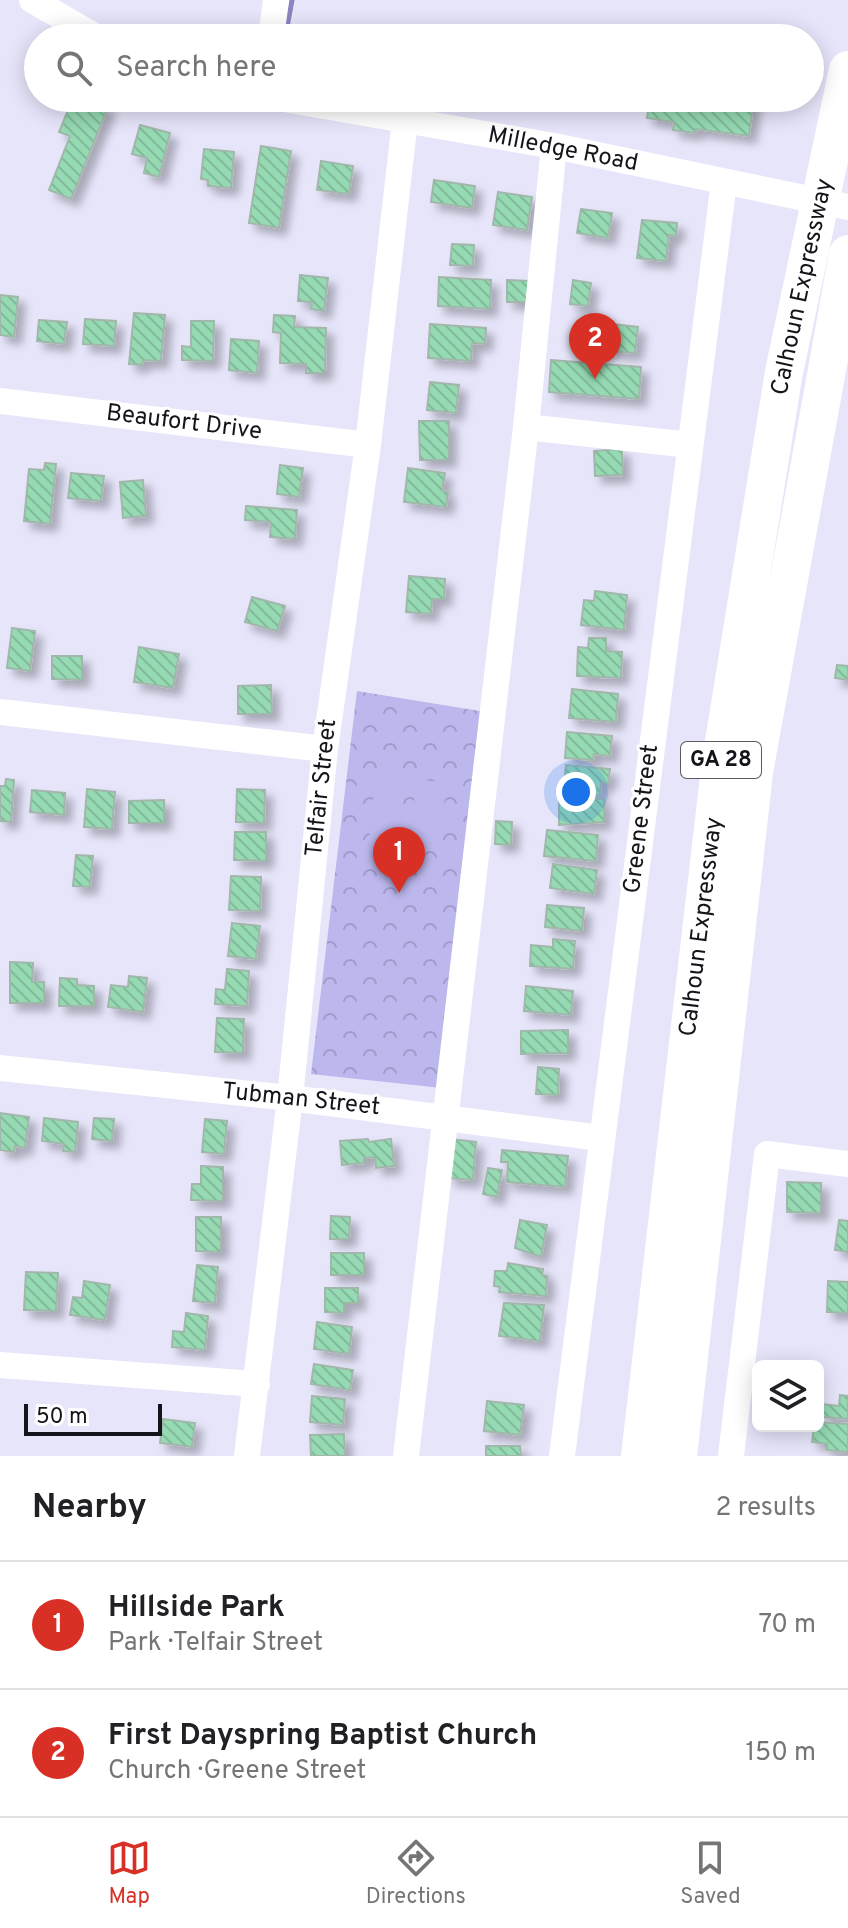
<!DOCTYPE html>
<html lang="en">
<head>
<meta charset="utf-8">
<style>
  :root { --surface:#fff; --page:#f6f6f6; --text:#202124; --muted:#757577; --line:#e0e0e0; --accent:#d93025 }
  body { margin:0; font-family:Overpass,sans-serif; background:var(--page); color:var(--text) }
  .controls { position:absolute; right:24px; bottom:24px; display:grid; overflow:hidden; border-radius:12px; box-shadow:0 4px 20px #0003 }
  .controls button { width:72px; height:72px; display:grid; place-items:center; padding:0; border:0; border-bottom:2px solid var(--line); background:var(--surface); color:var(--text); font:40px sans-serif }
  .scale { position:absolute; left:24px; bottom:20px; width:138px; box-sizing:border-box; padding-left:8px; border:4px solid #14141b; border-top:0; font-size:22px; line-height:28px; white-space:nowrap; color:#14141b; -webkit-text-stroke:6px #fff; paint-order:stroke }
  .you { position:absolute; left:576px; top:792px; width:28px; height:28px; margin:-20px; border:6px solid #fff; border-radius:50%; background:#1a73e8; box-shadow:0 0 0 12px #1a73e833 }
  .badge { display:grid; place-items:center; width:52px; height:52px; border-radius:50%; background:var(--accent); color:#fff; font-size:26px; font-weight:700 }
  .pin { position:absolute; translate:-50% -66px; filter:drop-shadow(0 2px 4px #0008) }
  .pin::after { content:''; position:absolute; top:42px; width:28px; height:24px; background:inherit; clip-path:polygon(0 0,100% 0,50% 100%) }
  .list { margin:0; padding:0; list-style:none }
  h2 { display:flex; justify-content:space-between; align-items:center; height:104px; margin:0; padding:0 32px; font-size:34px }
  h2 small { font-size:26px; font-weight:400; color:var(--muted) }
  .list li { display:grid; grid-template-columns:52px 1fr auto; gap:24px; align-items:center; box-sizing:border-box; height:128px; padding:0 32px; border-top:2px solid var(--line) }
  .list b { display:block; font-size:30px; white-space:nowrap }
  .list p { margin:0; font-size:26px; white-space:nowrap; color:var(--muted) }
  .list em { font-size:26px; font-style:normal; color:var(--muted) }
  .icon { flex:none; width:44px; height:44px; fill:none; stroke:currentColor; stroke-width:2; stroke-linecap:round; stroke-linejoin:round }
  .map { position:relative; flex:none; width:848px; height:1456px; overflow:hidden }
  .search { position:absolute; background:var(--surface); box-shadow:0 4px 20px #0003; left:24px; right:24px; top:24px; height:88px; display:flex; align-items:center; gap:20px; box-sizing:border-box; padding:0 28px; border-radius:44px; color:var(--muted); font-size:30px }
  .sheet { height:360px; background:var(--surface) }
  nav { display:flex; justify-content:space-around; align-items:center; box-sizing:border-box; height:112px; border-top:2px solid var(--line); background:var(--surface); font-size:22px; color:var(--muted) }
  nav a { display:grid; justify-items:center; gap:4px }
  nav .on { color:var(--accent) }
  .map>svg:first-child { display:block }
  .forest { fill:url(#forest-crowns) }
  .pitch { fill:#bcb7ec }
  .lines { fill:none; stroke-linecap:round; stroke-linejoin:round }
  .stream { stroke:#8b85bf; stroke-width:5 }
  .building { fill:url(#building-back-hatch); stroke:#a2b7ab; stroke-width:2; filter:url(#shadow) }
  .minor { stroke:#fff; stroke-width:26 }
  .highway { stroke:#fff; stroke-width:38 }
  .labels { text-anchor:middle; dominant-baseline:central; stroke-width:6; stroke-linejoin:round; paint-order:stroke }
  .shield { fill:#fff; stroke:#5a5a5f; stroke-width:2 }
  .shield-label { font-size:22px; font-weight:bold; fill:#14141b }
  .street-label { font-size:24px; fill:#14141b; stroke:#fff }
</style>
</head>
<body>
<div class="map">
<svg width="848" height="1456" viewBox="0 0 848 1456">
  <defs>
    <pattern id="forest-crowns" width="20" height="18" patternUnits="userSpaceOnUse" patternTransform="scale(2)"><rect width="20" height="18" fill="#bcb7ec"/><path d="M2 6a3 3 0 1 1 6 0M12 15a3 3 0 1 1 6 0" fill="none" stroke="#a19cca"/></pattern>
    <pattern id="building-back-hatch" width="6" height="6" patternUnits="userSpaceOnUse" patternTransform="scale(2)"><rect width="6" height="6" fill="#96dab4"/><path d="M-1 5l2 2M0 0l6 6M5-1l2 2" fill="none" stroke="#80ba9a"/></pattern>
    <filter id="shadow"><feDropShadow dx="7" dy="7" stdDeviation="4" flood-color="#0004"/></filter>
  </defs>
  <rect width="100%" height="100%" fill="#e6e5fa"/>
  <!-- forest -->
  <path class="forest" d="M 357,691 L 486,712 L 442,1088 L 311,1074 Z"/>
  <!-- pitch -->
  <path class="pitch" d="M 376,774 L 406,778 L 399,842 L 369,839 Z
    M 417,779 L 447,783 L 439,847 L 409,843 Z"/>
  <g class="lines">
    <!-- stream -->
    <path class="stream" d="M 285,38 L 292,0"/>
  </g>
  <!-- building -->
  <path class="building" d="M 73,98 L 85,98 L 108,107 L 71,199 L 49,190 L 70,136 L 59,132 Z
    M 650,98 L 754,98 L 749,136 L 696,129 L 695,133 L 673,130 L 674,122 L 647,118 Z
    M 140,125 L 170,133 L 159,177 L 144,173 L 147,158 L 132,154 Z
    M 261,146 L 291,151 L 279,228 L 249,223 Z
    M 204,149 L 234,152 L 231,188 L 208,186 L 208,180 L 201,179 Z
    M 321,161 L 353,166 L 349,194 L 317,190 Z
    M 434,180 L 475,186 L 472,208 L 431,202 Z
    M 498,192 L 532,197 L 527,230 L 493,225 Z
    M 581,209 L 612,213 L 608,238 L 577,233 Z
    M 642,220 L 677,223 L 676,236 L 669,235 L 666,261 L 637,258 Z
    M 452,244 L 474,245 L 473,266 L 450,265 Z
    M 300,275 L 328,278 L 324,311 L 311,309 L 312,302 L 298,301 Z
    M 439,277 L 491,280 L 490,309 L 438,306 Z
    M 507,280 L 530,281 L 530,302 L 507,302 Z
    M 573,280 L 591,283 L 588,306 L 570,304 Z
    M 0,295 L 18,297 L 14,337 L 0,335 Z
    M 134,313 L 165,315 L 161,361 L 143,360 L 142,365 L 129,364 Z
    M 274,315 L 295,316 L 294,327 L 326,328 L 325,373 L 306,373 L 306,364 L 280,363 L 281,333 L 273,332 Z
    M 85,319 L 116,321 L 114,346 L 83,344 Z
    M 39,320 L 67,322 L 64,344 L 37,341 Z
    M 191,321 L 214,321 L 213,361 L 182,360 L 182,346 L 191,347 Z
    M 430,324 L 486,328 L 485,344 L 472,343 L 471,361 L 428,358 Z
    M 612,324 L 638,327 L 635,353 L 609,351 Z
    M 231,339 L 259,341 L 257,373 L 229,370 Z
    M 551,360 L 641,367 L 639,399 L 549,392 Z
    M 430,382 L 459,385 L 456,413 L 427,410 Z
    M 419,421 L 449,421 L 449,460 L 420,460 Z
    M 622,449 L 623,475 L 595,476 L 594,451 Z
    M 45,463 L 56,464 L 50,524 L 24,521 L 29,469 L 44,470 Z
    M 280,465 L 303,468 L 299,497 L 277,494 Z
    M 408,468 L 445,473 L 442,491 L 448,492 L 446,507 L 404,502 Z
    M 71,473 L 104,476 L 101,501 L 68,498 Z
    M 143,480 L 146,516 L 123,518 L 120,482 Z
    M 246,506 L 297,510 L 295,539 L 270,537 L 271,522 L 245,520 Z
    M 409,576 L 445,579 L 444,599 L 432,599 L 431,614 L 406,612 Z
    M 595,591 L 627,595 L 624,630 L 581,625 L 584,600 L 594,601 Z
    M 252,597 L 285,606 L 277,631 L 245,622 Z
    M 12,628 L 35,631 L 30,671 L 7,668 Z
    M 589,638 L 606,638 L 606,651 L 622,652 L 621,678 L 577,676 L 578,647 L 588,648 Z
    M 139,647 L 179,654 L 173,688 L 134,682 Z
    M 52,656 L 82,656 L 82,680 L 52,679 Z
    M 837,665 L 848,666 L 848,680 L 835,678 Z
    M 271,685 L 272,714 L 238,714 L 238,686 Z
    M 572,689 L 618,694 L 616,722 L 569,718 Z
    M 567,732 L 612,736 L 610,756 L 594,754 L 593,760 L 565,758 Z
    M 566,765 L 610,769 L 608,783 L 601,783 L 600,795 L 563,792 Z
    M 6,779 L 14,780 L 11,822 L 0,821 L 0,786 L 5,786 Z
    M 87,789 L 115,792 L 112,829 L 84,827 Z
    M 237,789 L 265,790 L 264,823 L 236,822 Z
    M 32,790 L 65,793 L 64,815 L 30,812 Z
    M 559,799 L 604,799 L 604,822 L 559,825 Z
    M 164,800 L 164,823 L 129,823 L 129,801 Z
    M 496,821 L 512,822 L 511,845 L 495,844 Z
    M 547,830 L 598,835 L 596,861 L 544,856 Z
    M 235,832 L 266,832 L 266,861 L 234,860 Z
    M 76,855 L 93,856 L 90,887 L 73,886 Z
    M 553,864 L 597,870 L 594,894 L 550,888 Z
    M 231,876 L 261,877 L 260,911 L 229,910 Z
    M 547,905 L 584,908 L 582,931 L 545,927 Z
    M 232,923 L 260,926 L 256,959 L 228,956 Z
    M 553,939 L 575,941 L 573,969 L 530,966 L 531,945 L 553,947 Z
    M 10,962 L 33,963 L 32,982 L 44,982 L 44,1003 L 10,1003 Z
    M 227,969 L 249,971 L 247,1006 L 215,1004 L 216,989 L 225,990 Z
    M 129,976 L 147,978 L 143,1012 L 108,1007 L 111,985 L 128,987 Z
    M 60,978 L 77,979 L 77,985 L 94,986 L 94,1006 L 59,1006 Z
    M 526,986 L 573,991 L 571,1015 L 524,1011 Z
    M 217,1018 L 244,1019 L 243,1053 L 215,1052 Z
    M 568,1030 L 568,1053 L 521,1054 L 521,1031 Z
    M 538,1067 L 559,1069 L 558,1095 L 536,1094 Z
    M 0,1113 L 29,1117 L 25,1148 L 15,1146 L 14,1152 L 0,1150 Z
    M 44,1118 L 78,1122 L 75,1152 L 63,1151 L 64,1144 L 42,1141 Z
    M 94,1118 L 114,1119 L 112,1141 L 92,1139 Z
    M 205,1119 L 227,1121 L 224,1154 L 202,1152 Z
    M 368,1139 L 369,1142 L 391,1139 L 394,1166 L 376,1168 L 375,1157 L 364,1158 L 364,1163 L 342,1165 L 340,1141 Z
    M 451,1139 L 476,1142 L 473,1180 L 448,1178 Z
    M 502,1150 L 568,1156 L 565,1187 L 507,1182 L 508,1162 L 501,1162 Z
    M 201,1166 L 223,1167 L 223,1201 L 191,1200 L 192,1184 L 201,1184 Z
    M 488,1168 L 502,1170 L 497,1197 L 483,1194 Z
    M 787,1182 L 821,1183 L 821,1213 L 787,1212 Z
    M 331,1216 L 350,1217 L 349,1239 L 330,1239 Z
    M 196,1217 L 221,1217 L 221,1252 L 196,1251 Z
    M 520,1220 L 547,1225 L 541,1257 L 515,1248 Z
    M 839,1220 L 848,1221 L 848,1252 L 835,1250 Z
    M 331,1253 L 364,1253 L 364,1275 L 331,1275 Z
    M 508,1263 L 543,1269 L 542,1275 L 547,1276 L 546,1296 L 499,1292 L 500,1287 L 494,1286 L 495,1271 L 507,1271 Z
    M 197,1265 L 218,1267 L 215,1303 L 193,1301 Z
    M 26,1272 L 58,1273 L 56,1311 L 24,1310 Z
    M 84,1281 L 110,1285 L 105,1320 L 70,1315 L 73,1297 L 82,1298 Z
    M 828,1281 L 848,1282 L 848,1313 L 827,1312 Z
    M 325,1288 L 358,1288 L 358,1303 L 344,1303 L 344,1313 L 325,1312 Z
    M 504,1303 L 544,1305 L 540,1341 L 499,1336 Z
    M 186,1313 L 208,1316 L 205,1350 L 172,1347 L 173,1331 L 184,1332 Z
    M 317,1322 L 352,1327 L 349,1354 L 314,1349 Z
    M 314,1364 L 353,1370 L 350,1390 L 311,1384 Z
    M 840,1395 L 848,1396 L 848,1419 L 821,1417 L 822,1404 L 839,1406 Z
    M 312,1396 L 345,1399 L 343,1425 L 310,1422 Z
    M 487,1401 L 524,1405 L 520,1435 L 484,1431 Z
    M 163,1419 L 195,1423 L 192,1447 L 160,1443 Z
    M 818,1422 L 848,1424 L 848,1452 L 827,1450 L 827,1444 L 812,1442 L 814,1426 L 818,1426 Z
    M 344,1434 L 345,1456 L 311,1456 L 310,1435 Z
    M 486,1446 L 520,1446 L 521,1456 L 486,1456 Z"/>
  <g class="lines">
    <!-- minor -->
    <path class="minor" d="M 32,0 L 98,38
      M 271,38 L 276,0
      M 278,98 L 554,146 L 848,207
      M 0,401 L 368,445
      M 526,427 L 690,445
      M 0,712 L 325,749
      M 0,1068 L 290,1098 L 601,1138
      M 0,1365 L 257,1384
      M 247,1456 L 290,1098 L 325,749 L 368,445 L 405,120
      M 406,1456 L 526,427 L 554,146
      M 562,1456 L 724,182
      M 731,1456 L 767,1154 L 848,1164"/>
    <!-- highway -->
    <path class="highway" d="M 640,1456 L 721,760 L 784,372 L 848,70
      M 678,1456 L 754,772 L 848,254"/>
  </g>
  <g class="labels">
    <!-- shield labels -->
    <rect class="shield" x="681" y="742" width="80" height="36" rx="6"/>
    <g class="shield-label">
      <text x="721" y="760">GA 28</text>
    </g>
    <!-- street labels -->
    <g class="street-label">
      <text transform="translate(563 150) rotate(11)">Milledge Road</text>
      <text transform="translate(803 287) rotate(-78)">Calhoun Expressway</text>
      <text transform="translate(184 423) rotate(7)">Beaufort Drive</text>
      <text transform="translate(322 788) rotate(-84)">Telfair Street</text>
      <text transform="translate(642 819) rotate(-83)">Greene Street</text>
      <text transform="translate(702 927) rotate(-83)">Calhoun Expressway</text>
      <text transform="translate(301 1100) rotate(6)">Tubman Street</text>
    </g>
  </g>
</svg>
<div class="controls">
<button><svg class="icon" aria-label="layers" viewBox="0 0 24 24"><path d="M12 4l9 5-9 5-9-5zM3 14l9 5 9-5"/></svg></button>
</div>
<div class="scale">50 m</div>
<div class="you"></div>
<div class="pin badge" style="left:399px;top:893px">1</div>
<div class="pin badge" style="left:595px;top:379px">2</div>
<div class="search"><svg class="icon" aria-label="search" viewBox="0 0 24 24"><circle cx="10" cy="10" r="6"/><path d="M15 15l6 6"/></svg>Search here</div>
</div>
<section class="sheet">
<h2>Nearby<small>2 results</small></h2>
<ul class="list">
<li><span class="badge">1</span><div><b>Hillside Park</b><p>Park · Telfair Street</p></div><em>70 m</em></li>
<li><span class="badge">2</span><div><b>First Dayspring Baptist Church</b><p>Church · Greene Street</p></div><em>150 m</em></li>
</ul>
</section>
<nav>
<a class="on"><svg class="icon" aria-label="map" viewBox="0 0 24 24"><path d="M3 6l6-2 6 2 6-2v14l-6 2-6-2-6 2zM9 4v14M15 6v14"/></svg>Map</a>
<a><svg class="icon" aria-label="directions" viewBox="0 0 24 24"><path d="M12 3l9 9-9 9-9-9zM9 14v-3h6M13 9l2 2-2 2"/></svg>Directions</a>
<a><svg class="icon" aria-label="saved" viewBox="0 0 24 24"><path d="M7 4h10v16l-5-4-5 4z"/></svg>Saved</a>
</nav>
</body>
</html>
